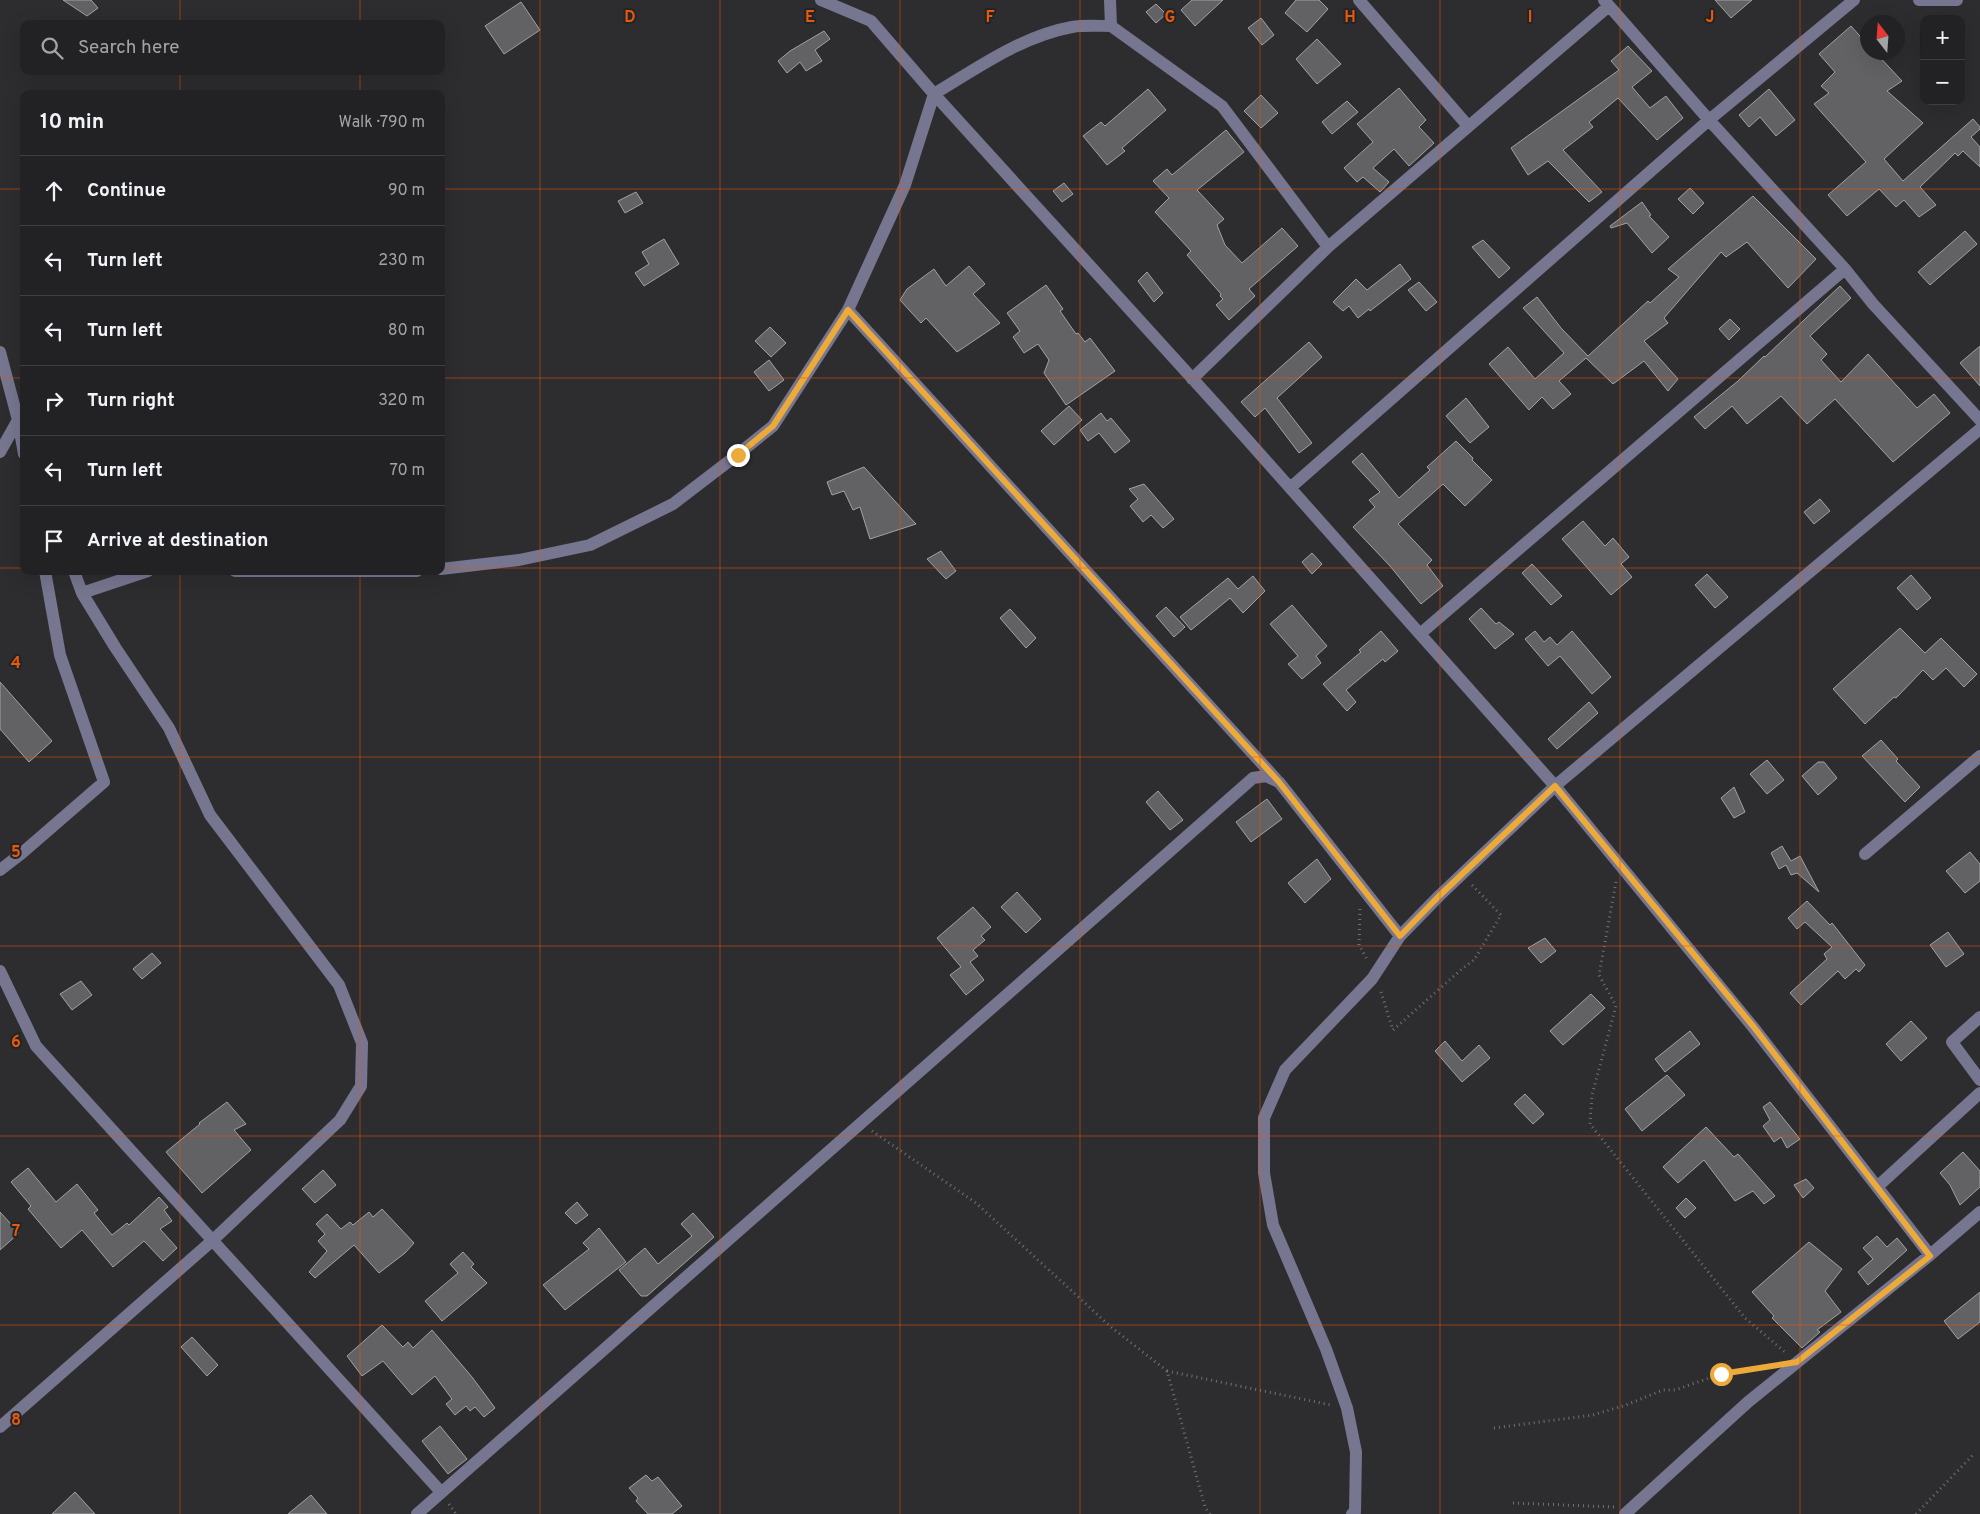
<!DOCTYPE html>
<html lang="en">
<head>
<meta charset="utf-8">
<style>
  :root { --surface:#222224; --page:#2a2a2c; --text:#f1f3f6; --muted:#a2a4a6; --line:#3f3f41 }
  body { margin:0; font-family:Overpass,sans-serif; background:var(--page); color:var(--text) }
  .controls { position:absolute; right:15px; top:15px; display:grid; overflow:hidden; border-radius:10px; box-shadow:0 5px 20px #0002 }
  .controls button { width:45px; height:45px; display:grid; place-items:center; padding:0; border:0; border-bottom:1px solid var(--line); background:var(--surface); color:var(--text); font:25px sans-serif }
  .compass { position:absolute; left:1860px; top:15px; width:45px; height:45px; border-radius:50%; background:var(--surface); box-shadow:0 5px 20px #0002; rotate:343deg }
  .stop { position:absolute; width:15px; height:15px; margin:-11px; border:4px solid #ebaa39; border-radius:50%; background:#fff }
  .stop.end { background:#ebaa39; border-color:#fff; box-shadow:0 1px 5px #0008 }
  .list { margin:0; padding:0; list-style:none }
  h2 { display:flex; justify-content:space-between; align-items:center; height:65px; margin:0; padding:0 20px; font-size:21px }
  h2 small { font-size:16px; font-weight:400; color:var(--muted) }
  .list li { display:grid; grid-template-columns:32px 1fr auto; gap:15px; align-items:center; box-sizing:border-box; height:70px; padding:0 20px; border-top:1px solid var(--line) }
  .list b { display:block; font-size:19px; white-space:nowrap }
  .list em { font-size:16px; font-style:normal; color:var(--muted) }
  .icon { flex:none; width:28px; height:28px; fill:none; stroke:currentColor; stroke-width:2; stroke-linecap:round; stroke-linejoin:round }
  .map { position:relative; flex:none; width:1980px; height:1514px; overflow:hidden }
  .search { position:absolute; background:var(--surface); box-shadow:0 5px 20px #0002; left:20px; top:20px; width:425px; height:55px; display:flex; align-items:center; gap:12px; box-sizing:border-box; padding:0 18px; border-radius:10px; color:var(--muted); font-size:19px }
  .panel { position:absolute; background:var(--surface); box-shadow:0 5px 20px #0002; left:20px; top:90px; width:425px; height:485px; border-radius:10px }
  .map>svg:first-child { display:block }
  .building { fill:#626265; stroke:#a2a2a5 }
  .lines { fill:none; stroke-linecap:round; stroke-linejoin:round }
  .path { stroke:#717174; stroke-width:3; stroke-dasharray:1 4; stroke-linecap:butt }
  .minor { stroke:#777690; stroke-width:12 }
  .route { stroke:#ebaa39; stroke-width:6 }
  .grid { fill:none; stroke:#e8590c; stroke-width:1; stroke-opacity:0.55 }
  .grid-label { font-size:16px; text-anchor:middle; font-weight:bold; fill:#e8590c; stroke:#242426; stroke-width:4; stroke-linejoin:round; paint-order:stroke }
</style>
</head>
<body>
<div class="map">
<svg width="1980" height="1514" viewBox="0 0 1980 1514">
  <rect width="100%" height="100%" fill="#2d2d30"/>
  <!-- building -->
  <path class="building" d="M 63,0 L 91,0 L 98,8 L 87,16 Z
    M 1192,0 L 1223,0 L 1195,26 L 1181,10 Z
    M 1296,0 L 1319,0 L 1328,9 L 1307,32 L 1285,13 Z
    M 1715,0 L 1752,0 L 1731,18 Z
    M 521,2 L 540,30 L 504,54 L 485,26 Z
    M 1156,4 L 1166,14 L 1156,23 L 1146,12 Z
    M 1261,18 L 1274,35 L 1262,45 L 1248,28 Z
    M 1851,26 L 1868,45 L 1868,52 L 1875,52 L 1902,81 L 1887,91 L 1923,123 L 1884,159 L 1903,181 L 1973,119 L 1980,127 L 1980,129 L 1971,137 L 1980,147 L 1980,167 L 1963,151 L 1958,156 L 1955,153 L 1920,187 L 1936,205 L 1919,217 L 1904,200 L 1896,207 L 1879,189 L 1847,216 L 1828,195 L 1866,162 L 1814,104 L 1829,93 L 1821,86 L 1835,72 L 1819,54 Z
    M 824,31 L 830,39 L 815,50 L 822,61 L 806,71 L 800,62 L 787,73 L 778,61 L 790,51 Z
    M 1317,39 L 1341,64 L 1317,84 L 1296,59 Z
    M 1628,46 L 1652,71 L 1632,87 L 1650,108 L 1666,96 L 1683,118 L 1657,140 L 1618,98 L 1589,122 L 1593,127 L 1563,150 L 1602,192 L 1589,202 L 1548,161 L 1528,175 L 1511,148 L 1619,70 L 1611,61 Z
    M 1399,88 L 1426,120 L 1419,127 L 1434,143 L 1409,166 L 1394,149 L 1373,168 L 1389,182 L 1380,192 L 1363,177 L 1357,182 L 1344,168 L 1373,142 L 1357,124 Z
    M 1148,89 L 1166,110 L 1122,148 L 1125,151 L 1107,165 L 1083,136 L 1101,122 L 1105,126 Z
    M 1769,89 L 1795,120 L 1776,136 L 1760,117 L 1749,127 L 1739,115 Z
    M 1261,95 L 1278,113 L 1261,128 L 1244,111 Z
    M 1347,101 L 1358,112 L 1332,134 L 1322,122 Z
    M 1226,130 L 1244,152 L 1197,190 L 1224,219 L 1217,225 L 1225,245 L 1242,263 L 1282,228 L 1298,246 L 1249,289 L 1255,296 L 1229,320 L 1216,305 L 1223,299 L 1220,296 L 1221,294 L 1187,255 L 1191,251 L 1155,212 L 1169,198 L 1153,181 L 1167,169 L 1172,175 Z
    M 1064,183 L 1073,194 L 1062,202 L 1053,191 Z
    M 1690,188 L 1704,203 L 1693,214 L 1678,199 Z
    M 636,192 L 643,203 L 625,213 L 618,201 Z
    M 1753,196 L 1816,259 L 1788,288 L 1747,242 L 1726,257 L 1721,252 L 1664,318 L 1668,323 L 1644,341 L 1678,379 L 1668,391 L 1644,361 L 1613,384 L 1586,358 L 1559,381 L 1571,394 L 1553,409 L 1542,397 L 1529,410 L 1489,364 L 1508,347 L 1535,379 L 1564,353 L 1523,308 L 1537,297 L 1561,328 L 1588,356 L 1648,301 L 1650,303 L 1679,277 L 1668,269 Z
    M 1642,202 L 1651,215 L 1649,216 L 1669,237 L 1652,253 L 1627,223 L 1611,228 L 1610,226 Z
    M 1965,231 L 1977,244 L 1930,285 L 1918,272 Z
    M 664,239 L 679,264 L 644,286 L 635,273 L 649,264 L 642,252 Z
    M 1483,240 L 1510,268 L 1499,278 L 1472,247 Z
    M 1400,264 L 1411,279 L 1370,311 L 1369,309 L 1358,318 L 1349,306 L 1343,311 L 1333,302 L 1356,279 L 1367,290 Z
    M 969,266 L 985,284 L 973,294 L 1000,323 L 957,352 L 926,318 L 921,323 L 900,300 L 907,289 L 934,269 L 946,286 Z
    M 1147,272 L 1163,293 L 1154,302 L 1138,281 Z
    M 1419,282 L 1437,302 L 1426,311 L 1408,290 Z
    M 1046,285 L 1063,309 L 1060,311 L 1076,334 L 1078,333 L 1085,342 L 1090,338 L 1115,371 L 1066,405 L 1044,373 L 1049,360 L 1038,344 L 1024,353 L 1013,337 L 1020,331 L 1007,313 Z
    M 1840,286 L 1851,298 L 1810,336 L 1827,354 L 1821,360 L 1841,382 L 1868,354 L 1917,408 L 1934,394 L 1950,413 L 1893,462 L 1835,399 L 1807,424 L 1781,396 L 1747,424 L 1732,406 L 1705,429 L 1694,417 L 1738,381 L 1764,356 L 1765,357 Z
    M 1730,319 L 1740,329 L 1729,340 L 1719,329 Z
    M 770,327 L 786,343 L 771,357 L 755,341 Z
    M 1309,342 L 1322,357 L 1277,398 L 1312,443 L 1299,453 L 1265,408 L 1255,417 L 1241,402 Z
    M 1980,346 L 1980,386 L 1960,363 Z
    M 769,360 L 784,380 L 769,391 L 754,372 Z
    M 1466,398 L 1489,427 L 1470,443 L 1446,416 Z
    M 1069,406 L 1082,420 L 1054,445 L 1041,431 Z
    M 1101,413 L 1107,421 L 1111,418 L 1130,441 L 1115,453 L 1099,433 L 1088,441 L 1080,430 Z
    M 1456,441 L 1473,458 L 1472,460 L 1492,480 L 1465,506 L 1443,484 L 1398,524 L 1432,560 L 1427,565 L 1443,586 L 1421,604 L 1390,566 L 1353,527 L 1375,507 L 1369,500 L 1380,492 L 1352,462 L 1362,453 L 1399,498 L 1430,470 L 1427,467 Z
    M 864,467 L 903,510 L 916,524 L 870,539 L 860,507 L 853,510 L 844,491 L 832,495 L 827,482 Z
    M 1144,484 L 1174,519 L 1163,528 L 1151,515 L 1143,522 L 1130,506 L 1138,499 L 1129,489 Z
    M 1820,499 L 1830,511 L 1814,524 L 1804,512 Z
    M 1583,521 L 1605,546 L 1613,538 L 1629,557 L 1621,564 L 1632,577 L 1611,595 L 1562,539 Z
    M 941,551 L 956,571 L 946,579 L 927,559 Z
    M 1312,553 L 1322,564 L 1312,574 L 1302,562 Z
    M 1532,564 L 1562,596 L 1551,605 L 1522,573 Z
    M 1707,574 L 1728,597 L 1715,608 L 1695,585 Z
    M 1911,575 L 1931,598 L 1917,610 L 1897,588 Z
    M 1253,576 L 1265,591 L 1243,613 L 1230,598 L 1191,630 L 1180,617 L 1228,578 L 1238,589 Z
    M 1292,605 L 1327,646 L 1316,656 L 1321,663 L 1302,679 L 1288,664 L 1298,656 L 1270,624 Z
    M 1166,607 L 1185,627 L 1174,637 L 1156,616 Z
    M 1481,608 L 1496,624 L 1499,622 L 1514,634 L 1495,649 L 1469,619 Z
    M 1010,609 L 1036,638 L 1026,648 L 1000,618 Z
    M 1900,628 L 1925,653 L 1941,638 L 1977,674 L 1964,687 L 1946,668 L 1933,680 L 1923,670 L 1896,698 L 1894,697 L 1865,724 L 1833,689 Z
    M 1381,631 L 1398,651 L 1385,662 L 1383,659 L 1346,690 L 1356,702 L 1347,711 L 1323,684 L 1361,652 L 1359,650 Z
    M 1535,631 L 1544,642 L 1550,637 L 1557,645 L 1572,631 L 1611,677 L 1592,694 L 1560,656 L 1548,666 L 1525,639 Z
    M 0,682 L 52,741 L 29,762 L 0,729 Z
    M 1589,702 L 1598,713 L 1557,749 L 1548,739 Z
    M 1881,740 L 1898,759 L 1896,761 L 1920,787 L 1905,802 L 1862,756 Z
    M 1767,760 L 1784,780 L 1767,794 L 1750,774 Z
    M 1818,762 L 1824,762 L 1837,778 L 1818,795 L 1802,776 Z
    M 1734,787 L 1745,812 L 1734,818 L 1721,798 Z
    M 1158,791 L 1183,820 L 1170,830 L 1146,802 Z
    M 1267,799 L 1282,819 L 1251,842 L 1236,822 Z
    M 1782,846 L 1791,861 L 1800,856 L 1819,892 L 1797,873 L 1791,875 L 1786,865 L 1779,869 L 1771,853 Z
    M 1970,852 L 1980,864 L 1980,881 L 1965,893 L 1946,871 Z
    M 1317,859 L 1331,879 L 1305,903 L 1288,883 Z
    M 1017,892 L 1041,919 L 1026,933 L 1001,907 Z
    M 1807,901 L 1830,925 L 1832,923 L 1865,965 L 1859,972 L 1856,969 L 1845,979 L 1838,971 L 1801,1005 L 1790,993 L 1827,959 L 1824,954 L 1832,947 L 1805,922 L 1797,929 L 1788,918 Z
    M 973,907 L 991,927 L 981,936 L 985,940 L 973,950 L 978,956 L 970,962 L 984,980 L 966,995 L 950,975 L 961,967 L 937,938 Z
    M 1948,932 L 1964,954 L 1946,967 L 1930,945 Z
    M 1545,938 L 1556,951 L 1541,963 L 1528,948 Z
    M 152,953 L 161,963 L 142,979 L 133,969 Z
    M 81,981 L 92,995 L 72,1010 L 60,994 Z
    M 1591,994 L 1605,1008 L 1563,1045 L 1550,1031 Z
    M 1911,1021 L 1927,1038 L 1901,1061 L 1886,1044 Z
    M 1690,1031 L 1700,1044 L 1665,1072 L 1655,1059 Z
    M 1445,1041 L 1462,1061 L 1479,1045 L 1490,1058 L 1462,1082 L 1435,1051 Z
    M 1667,1075 L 1685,1095 L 1642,1131 L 1625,1109 Z
    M 1525,1094 L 1544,1114 L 1533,1124 L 1514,1104 Z
    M 227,1102 L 246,1124 L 234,1130 L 251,1150 L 202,1193 L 166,1152 L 200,1124 L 199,1123 Z
    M 1770,1102 L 1800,1139 L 1787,1148 L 1781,1137 L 1774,1142 L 1763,1126 L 1770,1120 L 1763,1107 Z
    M 1706,1127 L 1734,1157 L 1738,1154 L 1775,1196 L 1764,1204 L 1753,1191 L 1735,1201 L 1704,1160 L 1678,1183 L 1663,1167 Z
    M 1963,1152 L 1980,1171 L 1980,1187 L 1960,1205 L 1950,1185 L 1940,1173 Z
    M 28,1168 L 56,1202 L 77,1184 L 98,1210 L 94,1213 L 112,1235 L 127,1223 L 129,1225 L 159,1197 L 168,1207 L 164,1210 L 172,1221 L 160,1229 L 177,1248 L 163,1261 L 144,1241 L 113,1267 L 82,1230 L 61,1248 L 28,1209 L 31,1206 L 11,1182 Z
    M 323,1170 L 336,1185 L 315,1203 L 302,1189 Z
    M 1806,1179 L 1814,1188 L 1803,1198 L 1794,1185 Z
    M 1686,1198 L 1696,1208 L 1685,1218 L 1676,1208 Z
    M 577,1202 L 588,1215 L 576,1224 L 565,1213 Z
    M 382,1209 L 414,1243 L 405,1253 L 379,1273 L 354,1245 L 315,1278 L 309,1272 L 327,1251 L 318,1241 L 325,1234 L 316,1224 L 327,1214 L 341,1229 L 350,1222 L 353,1225 L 369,1212 L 373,1217 Z
    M 0,1212 L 19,1233 L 0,1250 Z
    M 693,1213 L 714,1237 L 647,1296 L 641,1296 L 619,1270 L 645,1248 L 658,1264 L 692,1236 L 681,1224 Z
    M 599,1228 L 626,1262 L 565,1310 L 543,1285 L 589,1249 L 583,1243 Z
    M 1877,1236 L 1887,1247 L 1897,1238 L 1907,1250 L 1868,1285 L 1858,1272 L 1873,1259 L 1863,1248 Z
    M 1809,1242 L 1842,1269 L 1825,1291 L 1841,1312 L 1817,1330 L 1820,1332 L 1802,1348 L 1772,1318 L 1774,1316 L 1752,1292 Z
    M 463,1252 L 474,1264 L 471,1267 L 487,1283 L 442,1321 L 425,1301 L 458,1273 L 450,1264 Z
    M 1980,1292 L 1980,1322 L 1958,1339 L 1944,1321 Z
    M 382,1325 L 403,1347 L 408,1342 L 413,1348 L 432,1330 L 472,1377 L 495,1408 L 484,1417 L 475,1407 L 470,1411 L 466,1406 L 455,1415 L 446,1404 L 452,1399 L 435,1376 L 412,1395 L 383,1361 L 362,1376 L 347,1356 Z
    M 192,1337 L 218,1365 L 207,1376 L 181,1347 Z
    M 440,1426 L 467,1459 L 448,1474 L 422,1441 Z
    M 646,1475 L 652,1481 L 658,1477 L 682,1506 L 672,1514 L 648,1514 L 636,1501 L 638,1498 L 629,1488 Z
    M 75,1492 L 95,1514 L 52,1514 Z
    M 311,1495 L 327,1514 L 288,1514 Z"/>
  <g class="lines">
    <!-- path -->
    <path class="path" d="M 1616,882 L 1599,975 L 1616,1006 L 1592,1095 L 1590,1124 L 1745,1318 L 1786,1353
      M 1360,909 L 1359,945 L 1368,961
      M 1381,992 L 1393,1030 L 1463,968 L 1474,960 L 1501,915 L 1471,884
      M 872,1131 L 976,1203 L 1111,1327 L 1167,1371 L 1205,1507 L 1210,1514
      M 1167,1371 L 1331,1405
      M 1494,1428 L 1593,1415 L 1626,1405 L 1663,1390 L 1675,1390 L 1721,1374 L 1769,1366
      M 1513,1503 L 1614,1507
      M 449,1504 L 456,1514
      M 1916,1514 L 1973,1455"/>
    <!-- minor -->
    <path class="minor" d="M 821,0 L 871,21 L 934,94 L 1220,409 L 1555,786 L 1753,1027 L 1930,1255
      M 1359,0 L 1468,126
      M 1604,0 L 1709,120 L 1845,269 L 1873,304 L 1980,420
      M 1919,0 L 1957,0
      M 1111,26 L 1222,106 L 1328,247
      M 848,310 L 1276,779
      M 0,352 L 18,420 L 24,454
      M 1192,379 L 1328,247 L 1609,6
      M 0,452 L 18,420
      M 1290,488 L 1709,120 L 1854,0
      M 441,569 L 519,560 L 590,545 L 673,504 L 737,455 L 773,426 L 848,310 L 905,185 L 934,94 C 977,68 1022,36 1072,27 C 1084,25 1098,26 1111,26 L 1110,0
      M 74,571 L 82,593 L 148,571
      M 235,571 L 417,571
      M 1420,634 L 1845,269
      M 1865,854 L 1980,756
      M 0,870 L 22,853 L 104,782 L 60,655 L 45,571
      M 0,971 L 36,1046 L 441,1492
      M 1980,1017 L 1952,1042 L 1980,1080
      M 1877,1187 L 1980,1093
      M 0,1427 L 213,1240 L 340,1120 L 361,1086 L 362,1043 L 339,985 L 210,815 L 169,728 L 115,647 L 82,593
      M 417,1514 L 1253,778 L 1266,776 L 1279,782 L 1400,936 L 1439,896 L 1555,786 L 1980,429
      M 1352,1514 L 1355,1512 L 1356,1452 L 1347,1408 L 1326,1349 L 1273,1225 L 1264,1173 L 1264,1118 L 1285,1070 L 1372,979 L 1400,936
      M 1625,1514 L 1748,1402 L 1930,1255 L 1980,1212"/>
  </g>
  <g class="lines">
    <!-- route -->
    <path class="route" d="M 738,455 L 773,426 L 848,310 L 1279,782 L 1400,936 L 1439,896 L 1555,786 L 1753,1026 L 1930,1256 L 1797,1362 L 1721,1374"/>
  </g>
  <!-- grid -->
  <path class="grid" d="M 180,0 L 180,24M 360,0 L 360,24M 540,0 L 540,1514M 720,0 L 720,1514M 900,0 L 900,1514M 1080,0 L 1080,1514M 1260,0 L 1260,1514M 1440,0 L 1440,1514M 1620,0 L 1620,1514M 1800,0 L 1800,1514M 180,71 L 180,94M 360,71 L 360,94M 0,189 L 24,189M 441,189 L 1980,189M 0,378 L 24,378M 441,378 L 1980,378M 0,568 L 24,568M 441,568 L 1980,568M 180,571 L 180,1514M 360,571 L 360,1514M 0,757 L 1980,757M 0,946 L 1980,946M 0,1136 L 1980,1136M 0,1325 L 1980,1325"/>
  <g class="grid-label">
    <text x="630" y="22">D</text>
    <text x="810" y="22">E</text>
    <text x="990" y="22">F</text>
    <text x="1170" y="22">G</text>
    <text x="1350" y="22">H</text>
    <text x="1530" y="22">I</text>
    <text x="1710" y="22">J</text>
    <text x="16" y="668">4</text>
    <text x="16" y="857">5</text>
    <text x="16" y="1047">6</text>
    <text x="16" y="1236">7</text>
    <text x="16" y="1425">8</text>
  </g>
</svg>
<div class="controls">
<button>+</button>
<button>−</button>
</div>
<svg class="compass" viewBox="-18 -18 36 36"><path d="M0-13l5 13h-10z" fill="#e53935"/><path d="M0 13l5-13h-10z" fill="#a2a4a6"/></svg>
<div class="stop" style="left:1721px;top:1374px"></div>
<div class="stop end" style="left:738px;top:455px"></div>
<div class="search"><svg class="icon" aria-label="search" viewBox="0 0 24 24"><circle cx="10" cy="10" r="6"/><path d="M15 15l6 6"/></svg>Search here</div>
<section class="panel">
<h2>10 min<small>Walk · 790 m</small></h2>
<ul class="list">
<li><svg class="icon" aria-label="ahead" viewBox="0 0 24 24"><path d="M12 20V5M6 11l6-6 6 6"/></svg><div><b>Continue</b></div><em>90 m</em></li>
<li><svg class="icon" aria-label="left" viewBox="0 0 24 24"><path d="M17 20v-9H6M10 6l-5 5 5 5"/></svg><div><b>Turn left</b></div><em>230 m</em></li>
<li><svg class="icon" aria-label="left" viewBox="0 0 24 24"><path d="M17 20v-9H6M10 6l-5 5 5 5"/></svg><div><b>Turn left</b></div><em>80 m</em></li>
<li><svg class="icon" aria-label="right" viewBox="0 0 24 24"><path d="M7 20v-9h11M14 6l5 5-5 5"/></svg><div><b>Turn right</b></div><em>320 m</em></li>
<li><svg class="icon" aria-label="left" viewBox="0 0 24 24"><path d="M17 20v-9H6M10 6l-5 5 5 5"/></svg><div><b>Turn left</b></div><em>70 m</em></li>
<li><svg class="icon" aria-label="arrive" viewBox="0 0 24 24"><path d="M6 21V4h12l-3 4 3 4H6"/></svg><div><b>Arrive at destination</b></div></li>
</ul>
</section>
</div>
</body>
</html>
